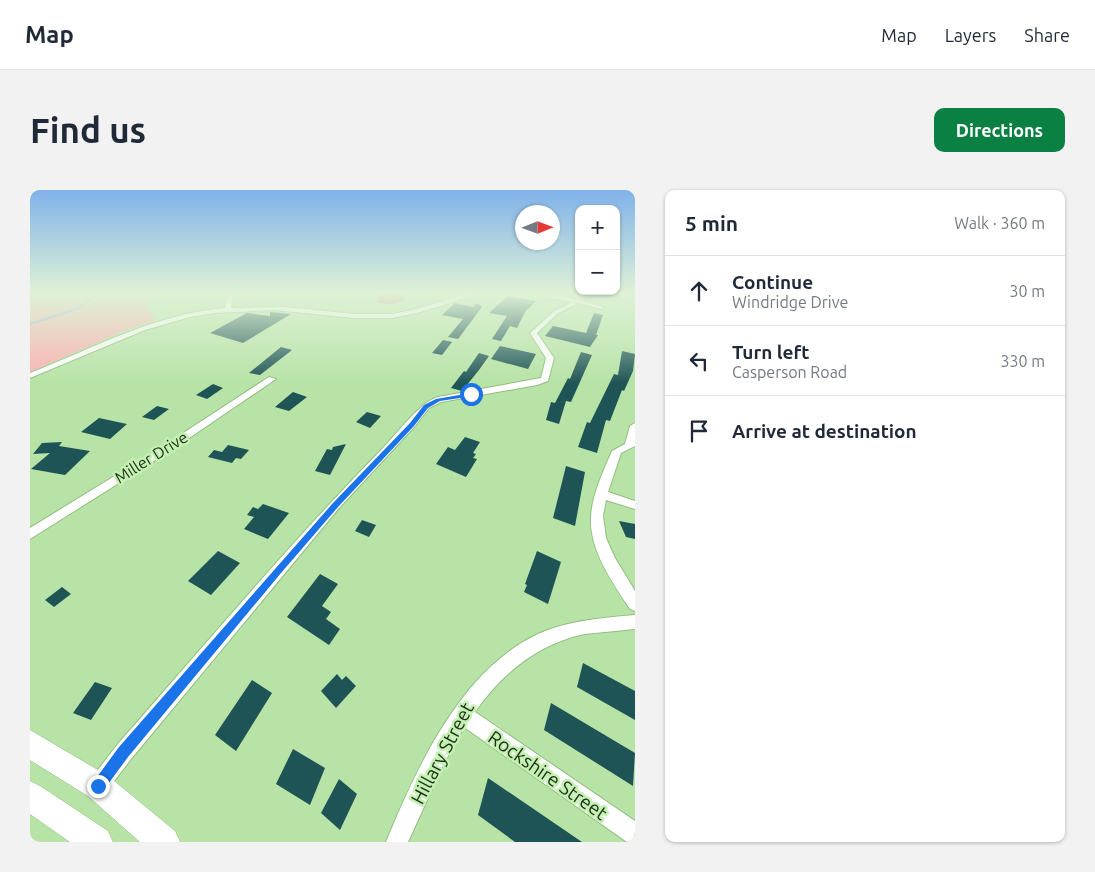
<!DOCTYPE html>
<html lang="en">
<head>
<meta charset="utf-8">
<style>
  :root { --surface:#fff; --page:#f2f2f3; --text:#1f2937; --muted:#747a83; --line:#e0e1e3; --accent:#0b8043 }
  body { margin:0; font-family:Ubuntu,sans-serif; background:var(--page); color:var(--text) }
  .controls { position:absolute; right:15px; top:15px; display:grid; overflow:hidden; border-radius:10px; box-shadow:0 1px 4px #0004 }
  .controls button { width:45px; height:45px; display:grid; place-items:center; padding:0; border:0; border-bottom:1px solid var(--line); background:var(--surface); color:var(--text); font:25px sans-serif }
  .compass { position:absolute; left:485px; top:15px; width:45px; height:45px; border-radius:50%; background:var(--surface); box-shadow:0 1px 4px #0004; rotate:89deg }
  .stop { position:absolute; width:15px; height:15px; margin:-11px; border:4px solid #1a73e8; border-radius:50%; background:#fff }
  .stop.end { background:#1a73e8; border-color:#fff; box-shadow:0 1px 5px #0008 }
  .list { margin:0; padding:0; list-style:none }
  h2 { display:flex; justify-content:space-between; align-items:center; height:65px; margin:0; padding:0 20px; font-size:21px }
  h2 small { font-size:16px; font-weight:400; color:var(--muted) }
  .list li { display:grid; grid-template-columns:32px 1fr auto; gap:15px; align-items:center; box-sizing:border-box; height:70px; padding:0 20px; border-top:1px solid var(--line) }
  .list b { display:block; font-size:19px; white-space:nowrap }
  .list p { margin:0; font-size:16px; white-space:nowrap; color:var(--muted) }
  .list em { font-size:16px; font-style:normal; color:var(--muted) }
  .icon { flex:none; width:28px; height:28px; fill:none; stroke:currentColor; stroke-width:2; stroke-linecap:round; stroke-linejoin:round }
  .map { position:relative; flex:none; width:605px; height:652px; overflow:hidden; border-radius:10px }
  header { display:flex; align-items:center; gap:30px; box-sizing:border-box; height:70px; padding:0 25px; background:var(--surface); border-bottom:1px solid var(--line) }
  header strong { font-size:24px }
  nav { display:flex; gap:28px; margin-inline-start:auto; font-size:18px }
  .intro { display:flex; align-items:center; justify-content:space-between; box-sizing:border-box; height:120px; padding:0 30px }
  h1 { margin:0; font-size:35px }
  .button { padding:12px 22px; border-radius:10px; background:var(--accent); color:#fff; font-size:18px; font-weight:700 }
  main { display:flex; gap:30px; padding:0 30px }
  aside { flex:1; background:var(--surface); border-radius:10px; box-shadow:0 1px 4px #0004 }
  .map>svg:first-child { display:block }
  .green { fill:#faafb1 }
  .forest { fill:#e35e6b }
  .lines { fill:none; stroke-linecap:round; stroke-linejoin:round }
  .stream { stroke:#85b0ec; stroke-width:2 }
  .building { fill:#1e5455 }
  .street-casing { stroke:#92bc81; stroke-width:2 }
  .secondary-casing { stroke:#92bc81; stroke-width:1 }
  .street { fill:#fff; fill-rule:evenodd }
  .secondary { fill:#fff; fill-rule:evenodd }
  .route { fill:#1a73e8 }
  .labels { text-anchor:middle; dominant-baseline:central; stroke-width:5; stroke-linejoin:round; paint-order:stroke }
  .street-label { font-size:16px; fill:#1e2e17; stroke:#c4f0b3 }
  .near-street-label { font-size:19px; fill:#1e2e17; stroke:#c4f0b3 }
</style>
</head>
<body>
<header>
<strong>Map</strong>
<nav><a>Map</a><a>Layers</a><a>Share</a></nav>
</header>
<div class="intro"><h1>Find us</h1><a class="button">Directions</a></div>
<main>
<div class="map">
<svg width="605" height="652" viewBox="0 0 605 652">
  <rect width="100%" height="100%" fill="#b7e3a6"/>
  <!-- green -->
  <path class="green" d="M 7,103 L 127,103 L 116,113 L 125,131 L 96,140 L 0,182 L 0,106 Z"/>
  <!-- forest -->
  <path class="forest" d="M 350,103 L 376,103 L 374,111 L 362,114 L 346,113 Z"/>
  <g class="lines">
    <!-- stream -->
    <path class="stream" d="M 0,134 L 47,119 L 69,103"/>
  </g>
  <!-- building -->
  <path class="building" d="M 478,106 L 506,111 L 495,122 L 487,138 L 480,136 L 471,151 L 462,149 L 477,126 L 459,123 Z
    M 425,113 L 443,117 L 447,113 L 452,117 L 428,149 L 418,147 L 433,129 L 412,125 Z
    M 240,122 L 261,124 L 213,153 L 180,143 L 217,123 L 240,126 Z
    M 564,123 L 573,125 L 566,145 L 568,145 L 560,157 L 515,146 L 523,136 L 556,143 Z
    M 413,150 L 422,152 L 412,165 L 402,163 Z
    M 470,156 L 506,164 L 498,179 L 461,169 Z
    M 251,157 L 262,160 L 230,185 L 219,183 Z
    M 592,161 L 605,164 L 603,181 L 594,201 L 592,200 L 580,231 L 576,230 L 567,263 L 548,257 L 557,232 L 560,233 L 584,184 L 588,185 Z
    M 551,162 L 562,165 L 541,212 L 536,211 L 529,234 L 516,230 L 521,212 L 525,213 L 538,188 L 540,189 Z
    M 449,163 L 459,166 L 449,180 L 432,201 L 421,198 L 434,181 L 436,182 Z
    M 183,194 L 193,198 L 177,209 L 166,205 Z
    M 263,202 L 277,207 L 259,221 L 245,217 Z
    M 127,216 L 139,219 L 124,230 L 112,227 Z
    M 337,222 L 351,226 L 340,238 L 326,232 Z
    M 69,228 L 97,234 L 80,249 L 51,242 Z
    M 435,247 L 450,252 L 443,263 L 446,264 L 443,268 L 447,269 L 436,287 L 406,274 L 418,257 L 425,260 Z
    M 32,252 L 29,256 L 60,261 L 35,285 L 1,279 L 20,263 L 3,264 L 12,253 Z
    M 316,254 L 300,285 L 285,281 L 297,259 L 302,260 L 303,257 Z
    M 198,255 L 219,260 L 211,269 L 206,268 L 202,273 L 178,267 L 184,260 L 192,262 Z
    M 536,276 L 555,282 L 545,336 L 523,328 Z
    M 233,314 L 259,323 L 238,349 L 214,339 L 224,327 L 217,325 L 223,317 L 228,319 Z
    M 332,330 L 346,335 L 339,347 L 325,341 Z
    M 589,331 L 605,334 L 605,349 L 596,347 Z
    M 188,361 L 210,373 L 181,405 L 158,391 Z
    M 507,361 L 531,372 L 518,414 L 494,402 L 497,395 L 495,394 Z
    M 290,384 L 308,394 L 292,416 L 301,422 L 296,429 L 310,439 L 299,455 L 257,427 Z
    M 32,397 L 41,404 L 24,417 L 15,410 Z
    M 553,473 L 605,501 L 605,530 L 547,497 Z
    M 307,484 L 312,490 L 316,486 L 326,496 L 306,518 L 291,501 Z
    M 222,490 L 242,503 L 206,561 L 185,545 Z
    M 65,492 L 82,498 L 61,530 L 43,523 Z
    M 521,513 L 605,563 L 603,596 L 514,540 Z
    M 263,559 L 295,578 L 280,615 L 246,594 Z
    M 458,588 L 552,652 L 485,652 L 448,625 Z
    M 309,589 L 327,604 L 310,640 L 291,623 Z"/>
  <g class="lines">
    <!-- street casing -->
    <g class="street-casing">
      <path id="street" d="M 198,103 L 204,103 L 201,118 L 254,117 L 325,124 L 362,124 L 382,120 L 439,103 L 453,103 L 387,123 L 362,128 L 325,128 L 244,120 L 185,123 L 160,127 L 115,140 L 0,188 L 0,183 C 64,158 125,124 195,118 Z
        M 495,103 L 530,105 L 574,117 L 571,119 L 548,113 L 527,124 L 507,143 L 524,168 L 518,191 L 507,195 L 411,212 L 399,218 L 385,236 L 309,318 L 101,569 L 75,603 L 68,606 L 61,603 L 58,596 L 61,589 L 87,555 C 175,455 260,353 353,258 C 367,244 390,212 408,207 L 511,188 L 516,168 L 500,143 L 523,122 L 542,112 Z
        M 239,187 L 246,189 L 143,259 L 0,349 L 0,338 L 135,255 Z
        M 605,233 L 605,256 L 591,263 L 578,302 L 605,311 L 605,319 L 576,310 L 573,326 L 576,348 L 585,368 L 605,401 L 605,421 L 600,419 C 583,393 559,360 561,327 C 562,305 573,282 582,261 L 595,254 L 600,236 Z
        M 605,425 L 605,439 C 589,441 571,442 555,444 C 509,453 471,484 445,522 L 605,631 L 605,652 L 597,652 L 434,537 L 413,575 L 378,652 L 356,652 C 387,577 431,480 508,444 C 539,430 572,428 605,425 Z"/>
    </g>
    <!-- secondary casing -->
    <g class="secondary-casing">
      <path id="secondary" d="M 0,540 L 78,586 L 145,641 L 150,652 L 110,652 L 58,606 L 0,570 Z
        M 0,591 L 10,596 L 78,641 L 83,652 L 40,652 L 0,624 Z"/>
    </g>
    <!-- street -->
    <use href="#street" class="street"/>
    <!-- secondary -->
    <use href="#secondary" class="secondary"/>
  </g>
  <!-- sky -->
  <linearGradient id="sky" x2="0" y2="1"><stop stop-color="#80b2ea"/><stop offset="0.53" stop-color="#dff2d7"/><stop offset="1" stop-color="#dff2d7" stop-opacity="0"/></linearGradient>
  <rect width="605" height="194" fill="url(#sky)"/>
  <!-- route -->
  <path class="route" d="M 441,203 L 443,206 L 410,211 L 398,218 L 384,236 L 308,317 L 251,383 L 98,567 L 73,601 L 68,603 L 64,601 L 62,596 L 64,591 L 89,557 L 303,313 L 380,233 L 394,215 L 406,209 Z"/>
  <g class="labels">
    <!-- street labels -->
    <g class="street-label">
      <text transform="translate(121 267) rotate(-32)">Miller Drive</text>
    </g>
    <!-- near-street labels -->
    <g class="near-street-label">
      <text transform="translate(412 563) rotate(-62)">Hillary Street</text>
      <text transform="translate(518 585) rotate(35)">Rockshire Street</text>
    </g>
  </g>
</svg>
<div class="controls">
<button>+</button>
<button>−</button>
</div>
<svg class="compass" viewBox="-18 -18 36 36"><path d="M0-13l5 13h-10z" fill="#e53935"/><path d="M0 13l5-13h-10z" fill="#747a83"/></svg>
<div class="stop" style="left:441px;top:204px"></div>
<div class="stop end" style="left:68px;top:596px"></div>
</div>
<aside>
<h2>5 min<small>Walk · 360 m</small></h2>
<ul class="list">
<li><svg class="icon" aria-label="ahead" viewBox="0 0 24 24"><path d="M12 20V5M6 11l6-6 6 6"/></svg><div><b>Continue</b><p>Windridge Drive</p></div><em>30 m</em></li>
<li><svg class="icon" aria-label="left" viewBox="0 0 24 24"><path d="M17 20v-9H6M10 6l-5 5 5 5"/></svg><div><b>Turn left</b><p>Casperson Road</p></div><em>330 m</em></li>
<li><svg class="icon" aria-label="arrive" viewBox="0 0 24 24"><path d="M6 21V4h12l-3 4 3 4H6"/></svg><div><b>Arrive at destination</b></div></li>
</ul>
</aside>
</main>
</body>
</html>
